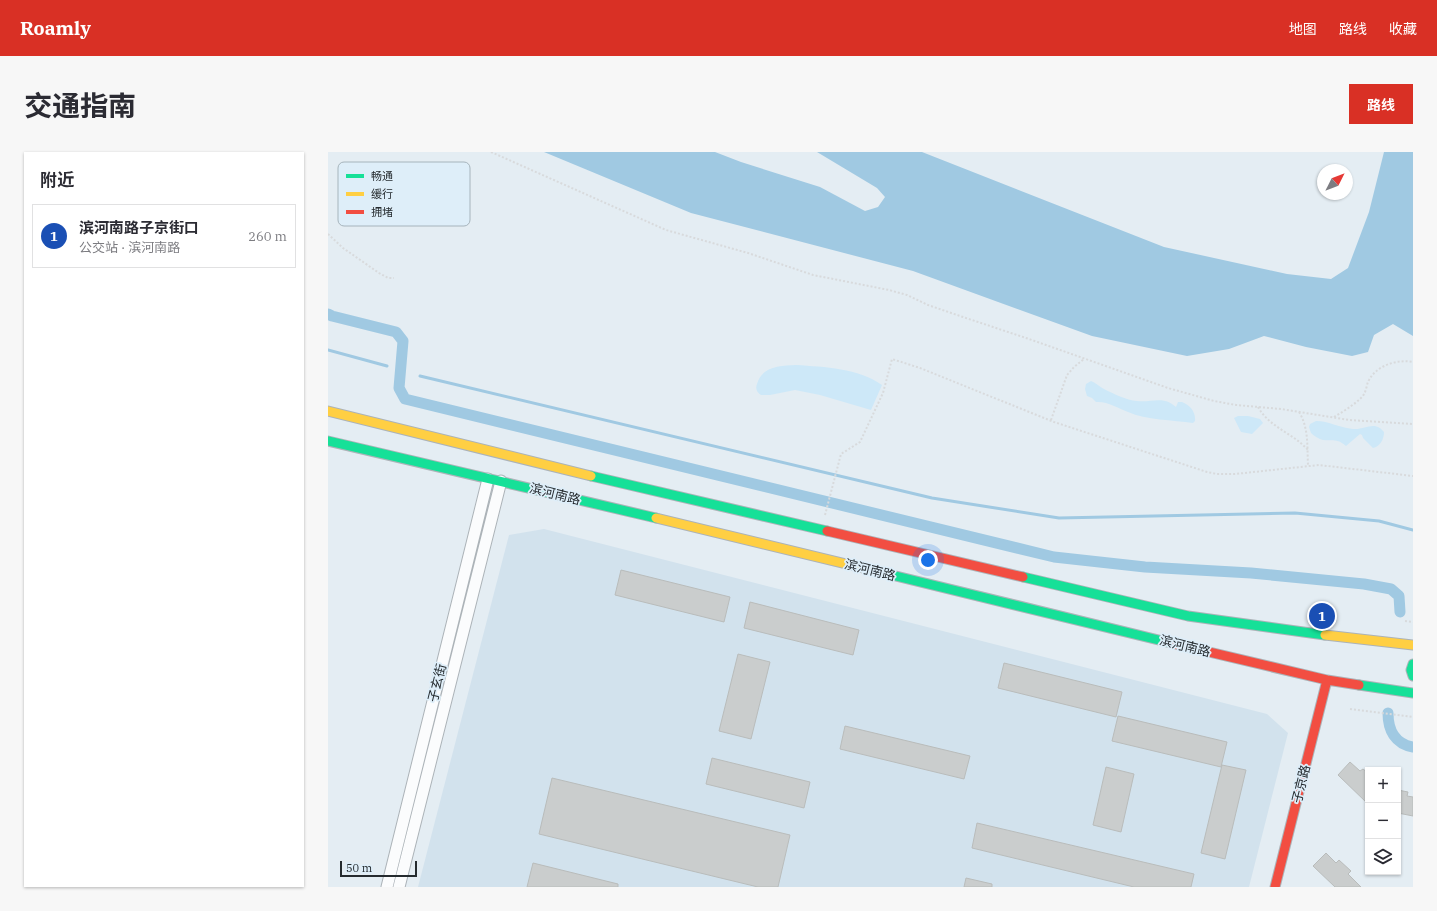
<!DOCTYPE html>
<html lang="zh">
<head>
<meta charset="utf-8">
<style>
  :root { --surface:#fff; --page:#f7f7f7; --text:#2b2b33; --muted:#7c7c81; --line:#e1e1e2; --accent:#d93025 }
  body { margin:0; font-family:"IBM Plex Serif","Noto Sans SC",serif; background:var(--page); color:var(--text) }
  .controls { position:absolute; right:12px; bottom:12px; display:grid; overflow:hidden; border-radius:0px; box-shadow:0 1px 3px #0004 }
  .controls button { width:36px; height:36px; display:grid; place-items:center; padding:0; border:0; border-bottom:1px solid var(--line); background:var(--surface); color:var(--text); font:20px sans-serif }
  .compass { position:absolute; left:989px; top:12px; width:36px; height:36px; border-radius:50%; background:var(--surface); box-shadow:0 1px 3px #0004; rotate:48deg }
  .scale { position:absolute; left:12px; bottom:10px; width:77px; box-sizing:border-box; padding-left:4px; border:2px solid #252b2f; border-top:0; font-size:11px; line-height:14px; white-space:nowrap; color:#252b2f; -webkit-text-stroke:3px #deeef9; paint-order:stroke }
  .you { position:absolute; left:600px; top:408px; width:14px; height:14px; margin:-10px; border:3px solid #fff; border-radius:50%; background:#1a73e8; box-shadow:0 0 0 6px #1a73e833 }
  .badge { display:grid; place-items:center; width:26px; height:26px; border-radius:50%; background:var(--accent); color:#fff; font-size:13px; font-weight:700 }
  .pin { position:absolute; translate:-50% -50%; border:2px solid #fff; box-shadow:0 1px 4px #0006 }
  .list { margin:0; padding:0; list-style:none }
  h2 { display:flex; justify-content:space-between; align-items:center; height:52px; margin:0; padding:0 16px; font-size:17px }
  h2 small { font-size:13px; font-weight:400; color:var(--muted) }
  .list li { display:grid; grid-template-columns:26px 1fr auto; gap:12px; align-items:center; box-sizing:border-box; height:64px; margin:0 8px 8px; padding:0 8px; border:1px solid var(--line); border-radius:0px }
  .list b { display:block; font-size:15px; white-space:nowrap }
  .list p { margin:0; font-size:13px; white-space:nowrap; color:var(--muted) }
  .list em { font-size:13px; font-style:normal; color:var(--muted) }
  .icon { flex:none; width:22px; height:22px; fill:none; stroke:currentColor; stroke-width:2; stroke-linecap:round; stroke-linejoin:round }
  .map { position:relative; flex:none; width:1085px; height:735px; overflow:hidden; border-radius:0px }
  header { display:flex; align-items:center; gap:24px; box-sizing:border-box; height:56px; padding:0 20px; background:var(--accent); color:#fff }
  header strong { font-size:19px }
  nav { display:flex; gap:22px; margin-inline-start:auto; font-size:14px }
  .intro { display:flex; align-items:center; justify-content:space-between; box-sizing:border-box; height:96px; padding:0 24px }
  h1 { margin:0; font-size:28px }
  .button { padding:10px 18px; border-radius:0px; background:var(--accent); color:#fff; font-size:14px; font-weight:700 }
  main { display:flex; gap:24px; padding:0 24px }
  aside { flex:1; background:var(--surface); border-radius:0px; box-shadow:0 1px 3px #0004 }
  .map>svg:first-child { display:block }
  .built { fill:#d2e2ed }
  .green { fill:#cde8f8 }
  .water { fill:#a0c9e2 }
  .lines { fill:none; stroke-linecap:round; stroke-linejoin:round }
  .stream { stroke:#a0c9e2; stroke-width:3 }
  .canal { stroke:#a0c9e2; stroke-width:11 }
  .building { fill:#cacdcd; stroke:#b9bcbb }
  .street-casing { stroke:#acb3b8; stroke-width:13 }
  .fast-casing { stroke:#acb3b8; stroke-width:11 }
  .slow-casing { stroke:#acb3b8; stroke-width:11 }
  .jam-casing { stroke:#acb3b8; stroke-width:11 }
  .path { stroke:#d8dadc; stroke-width:2; stroke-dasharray:2 2; stroke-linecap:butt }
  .street { stroke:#fbfcfd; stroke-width:11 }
  .fast { stroke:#16e098; stroke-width:9 }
  .slow { stroke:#ffcf43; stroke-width:9 }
  .jam { stroke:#f24e42; stroke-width:9 }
  .labels { text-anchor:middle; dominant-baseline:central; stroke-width:3.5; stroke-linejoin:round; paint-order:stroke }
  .street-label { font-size:13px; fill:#252b2f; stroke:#deeef9 }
  .key { fill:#deeef9; stroke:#a6b4bc; stroke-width:1 }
  .key-label { font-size:11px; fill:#252b2f }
</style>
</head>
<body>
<header>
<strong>Roamly</strong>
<nav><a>地图</a><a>路线</a><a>收藏</a></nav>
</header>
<div class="intro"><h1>交通指南</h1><a class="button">路线</a></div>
<main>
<aside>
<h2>附近<small></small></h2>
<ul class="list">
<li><span class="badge" style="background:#1a4fb4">1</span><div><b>滨河南路子京街口</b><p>公交站 · 滨河南路</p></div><em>260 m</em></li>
</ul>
</aside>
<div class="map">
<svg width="1085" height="735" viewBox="0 0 1085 735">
  <rect width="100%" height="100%" fill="#e4edf3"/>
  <!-- built -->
  <path class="built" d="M 216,377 L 939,562 L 960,581 L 921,735 L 90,735 L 181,383 Z"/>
  <!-- green -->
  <path class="green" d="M 468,213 C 497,215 530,216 554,233 L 543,258 L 492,243 L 467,238 L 442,243 L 433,243 C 429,240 427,237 429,232 C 434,214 452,214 468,213 Z
    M 763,229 C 768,231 772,235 776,237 C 786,242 798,248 809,249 C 823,251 835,243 848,255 L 850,250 L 854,250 C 862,253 868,260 867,269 L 865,271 C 845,268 818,268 800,260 C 790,256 779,249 768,250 L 764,246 L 759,244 L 757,237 L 758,232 Z
    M 910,264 L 920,264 L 932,267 L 935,271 L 924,282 L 913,280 L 906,266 Z
    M 988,269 C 1001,269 1012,276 1025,277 C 1038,278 1046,268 1056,280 C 1056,287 1052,295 1045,296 L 1035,286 L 1034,283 L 1032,282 L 1018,294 C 1009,286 1005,289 995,288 C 991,287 986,284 983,281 L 981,275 L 982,272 Z"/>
  <!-- water -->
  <path class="water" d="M 216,0 L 387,0 L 413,10 L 492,35 L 537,59 L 550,55 L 557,45 L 549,36 L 489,0 L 594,0 L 836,95 L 959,122 L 1003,127 L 1020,116 L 1041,60 L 1056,0 L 1085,0 L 1085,184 L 1065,172 L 1046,183 L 1040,200 L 1024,204 L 978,195 L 936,184 L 901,197 L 859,204 L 764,184 L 585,119 L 363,61 Z"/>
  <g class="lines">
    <!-- stream -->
    <path class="stream" d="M 0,198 L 59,214
      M 92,224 L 604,346 L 731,366 L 967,361 L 1051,369 L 1085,378"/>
    <!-- canal -->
    <path class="canal" d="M 0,162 L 4,164 L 68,180 L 75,189 L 71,236 L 77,247 L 726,405 L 817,415 L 923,421 L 1036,432 L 1063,437 L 1071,444 L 1072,460
      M 1060,561 C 1060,578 1067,592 1085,595"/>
  </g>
  <!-- building -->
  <path class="building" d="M 293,418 L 402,445 L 396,470 L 287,443 Z
    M 422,450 L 531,478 L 525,503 L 416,476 Z
    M 410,502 L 442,510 L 423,587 L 391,579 Z
    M 676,511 L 794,540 L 788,565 L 670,536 Z
    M 790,564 L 899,590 L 893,615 L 784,589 Z
    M 517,574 L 642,604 L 636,627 L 512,597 Z
    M 384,606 L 482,630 L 476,656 L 378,632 Z
    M 1022,610 L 1032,619 L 1035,617 L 1040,621 L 1040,652 L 1010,623 Z
    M 894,613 L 918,618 L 897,707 L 873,701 Z
    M 778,615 L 806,622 L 793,680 L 765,673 Z
    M 224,626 L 462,683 L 450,735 L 430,735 L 211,682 Z
    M 1070,638 L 1080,640 L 1079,644 L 1085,645 L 1085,664 L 1070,661 Z
    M 649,671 L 866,722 L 863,735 L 806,735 L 644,696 Z
    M 998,701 L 1008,711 L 1011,708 L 1023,719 L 1020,722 L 1033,735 L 1007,735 L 985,714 Z
    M 205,711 L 290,732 L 290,735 L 199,735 Z
    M 638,726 L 664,732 L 664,735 L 636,735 Z"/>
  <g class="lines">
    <!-- street casing -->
    <g class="street-casing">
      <path id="street" d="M 59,735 L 160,327
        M 71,735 L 173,329"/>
    </g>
    <!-- fast casing -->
    <g class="fast-casing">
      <path id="fast" d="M 0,289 L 328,366
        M 263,324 L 499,379
        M 539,417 L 843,491
        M 695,425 L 860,464 L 997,483
        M 1085,512 L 1083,518 L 1085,524
        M 1031,533 L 1085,541"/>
    </g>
    <!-- slow casing -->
    <g class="slow-casing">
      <path id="slow" d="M 0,259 L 263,324
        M 328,366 L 539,417
        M 997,483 L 1085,493"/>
    </g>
    <!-- jam casing -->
    <g class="jam-casing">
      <path id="jam" d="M 499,379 L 695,425
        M 843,491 L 999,528 L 1031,533
        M 947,735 L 999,528"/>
    </g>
    <!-- path -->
    <path class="path" d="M 163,0 L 338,78 L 420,101 L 485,123 L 561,138 L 579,143 L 600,153 L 632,164 L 701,187 L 840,236 L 886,249 L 908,253 L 953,257 L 1021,268 L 1085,272
      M 0,82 L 15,96 L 51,121 L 60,126 L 66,126
      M 930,255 C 942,276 965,281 980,298
      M 971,260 C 981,276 979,295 980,313
      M 1006,265 C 1016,259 1026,253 1034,245 C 1039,239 1038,233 1041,228 C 1049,213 1070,207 1085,210
      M 723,268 L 739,223 L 746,215 L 756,207
      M 497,363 L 513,302 L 532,290 L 555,241 L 564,207 L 592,216 L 726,270 L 879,320 L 889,322 L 907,322 L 991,313 L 1085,324
      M 1077,469 L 1085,470
      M 1022,557 L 1085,565"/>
    <!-- street -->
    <use href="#street" class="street"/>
    <!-- fast -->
    <use href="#fast" class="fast"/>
    <!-- slow -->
    <use href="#slow" class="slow"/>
    <!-- jam -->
    <use href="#jam" class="jam"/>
  </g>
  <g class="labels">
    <!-- street labels -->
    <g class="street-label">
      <text transform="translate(227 342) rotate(14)">滨河南路</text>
      <text transform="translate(542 418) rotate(14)">滨河南路</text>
      <text transform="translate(857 494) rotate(14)">滨河南路</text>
      <text transform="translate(109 531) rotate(-76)">子玄街</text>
      <text transform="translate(973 632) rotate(-76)">子京路</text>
    </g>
  </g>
  <!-- legend -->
  <rect x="10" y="10" width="132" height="64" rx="6" class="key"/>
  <rect x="18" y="22" width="18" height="4" fill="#16e098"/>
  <rect x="18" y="40" width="18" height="4" fill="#ffcf43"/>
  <rect x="18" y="58" width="18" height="4" fill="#f24e42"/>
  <g class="key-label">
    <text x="43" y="28">畅通</text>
    <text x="43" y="46">缓行</text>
    <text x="43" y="64">拥堵</text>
  </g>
</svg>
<div class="controls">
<button>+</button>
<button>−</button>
<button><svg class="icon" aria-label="layers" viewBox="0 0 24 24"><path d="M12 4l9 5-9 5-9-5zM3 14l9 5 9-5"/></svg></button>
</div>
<svg class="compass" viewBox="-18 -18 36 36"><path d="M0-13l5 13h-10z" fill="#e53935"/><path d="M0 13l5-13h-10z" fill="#7c7c81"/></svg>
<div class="scale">50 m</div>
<div class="you"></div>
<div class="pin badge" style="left:994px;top:464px;background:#1a4fb4">1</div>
</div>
</main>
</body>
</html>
